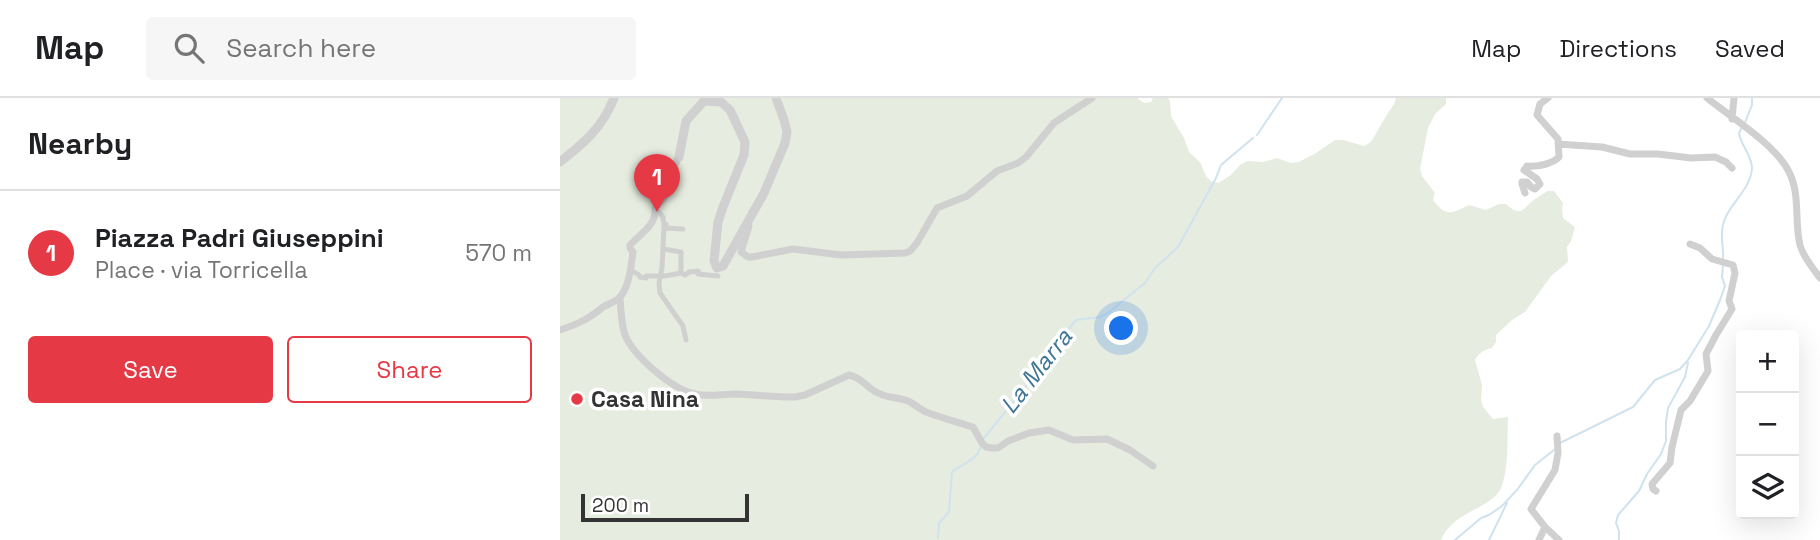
<!DOCTYPE html>
<html lang="en">
<head>
<meta charset="utf-8">
<style>
  :root { --surface:#fff; --page:#f6f6f6; --text:#202124; --muted:#757577; --line:#e0e0e0; --accent:#e63946 }
  body { margin:0; font-family:"Space Grotesk",sans-serif; background:var(--page); color:var(--text) }
  .controls { position:absolute; right:21px; bottom:21px; display:grid; overflow:hidden; border-radius:7px; box-shadow:0 7px 28px #0002 }
  .controls button { width:63px; height:63px; display:grid; place-items:center; padding:0; border:0; border-bottom:2px solid var(--line); background:var(--surface); color:var(--text); font:35px sans-serif }
  .scale { position:absolute; left:21px; bottom:18px; width:168px; box-sizing:border-box; padding-left:7px; border:4px solid #333; border-top:0; font-size:19px; line-height:24px; white-space:nowrap; color:#333; -webkit-text-stroke:5px #fff; paint-order:stroke }
  .you { position:absolute; left:562px; top:231px; width:24px; height:24px; margin:-18px; border:5px solid #fff; border-radius:50%; background:#1a73e8; box-shadow:0 0 0 10px #1a73e833 }
  .badge { display:grid; place-items:center; width:46px; height:46px; border-radius:50%; background:var(--accent); color:#fff; font-size:23px; font-weight:700 }
  .pin { position:absolute; translate:-50% -58px; filter:drop-shadow(0 2px 4px #0008) }
  .pin::after { content:''; position:absolute; top:37px; width:24px; height:21px; background:inherit; clip-path:polygon(0 0,100% 0,50% 100%) }
  .list { margin:0; padding:0; list-style:none }
  h2 { display:flex; justify-content:space-between; align-items:center; height:91px; margin:0; padding:0 28px; font-size:30px }
  h2 small { font-size:23px; font-weight:400; color:var(--muted) }
  .list li { display:grid; grid-template-columns:46px 1fr auto; gap:21px; align-items:center; box-sizing:border-box; height:126px; padding:0 28px; border-top:2px solid var(--line) }
  .list b { display:block; font-size:26px; white-space:nowrap }
  .list p { margin:0; font-size:23px; white-space:nowrap; color:var(--muted) }
  .list em { font-size:23px; font-style:normal; color:var(--muted) }
  .actions { display:flex; gap:14px; padding:21px 28px }
  .actions a { flex:1; padding:16px 0; border:2px solid var(--accent); border-radius:7px; text-align:center; font-size:24px; color:var(--accent) }
  .actions .main { background:var(--accent); color:#fff }
  .icon { flex:none; width:38px; height:38px; fill:none; stroke:currentColor; stroke-width:2; stroke-linecap:round; stroke-linejoin:round }
  .map { position:relative; flex:none; width:1260px; height:442px; overflow:hidden }
  header { display:flex; align-items:center; gap:42px; box-sizing:border-box; height:98px; padding:0 35px; background:var(--surface); border-bottom:2px solid var(--line) }
  header strong { font-size:33px }
  nav { display:flex; gap:38px; margin-inline-start:auto; font-size:24px }
  .search { width:490px; height:63px; background:var(--page); display:flex; align-items:center; gap:18px; box-sizing:border-box; padding:0 24px; border-radius:7px; color:var(--muted); font-size:26px }
  main { display:flex }
  aside { flex:1; background:var(--surface) }
  .map>svg:first-child { display:block }
  .green { fill:#e6ecdf }
  .lines { fill:none; stroke-linecap:round; stroke-linejoin:round }
  .stream { stroke:#cfe2ee; stroke-width:2 }
  .pedestrian { stroke:#d0d0d0; stroke-width:5 }
  .minor { stroke:#d0d0d0; stroke-width:7 }
  .tertiary { stroke:#d0d0d0; stroke-width:9 }
  .poi-dot { fill:#e63946; stroke:#fff; stroke-width:2.5 }
  .labels { text-anchor:middle; dominant-baseline:central; stroke-width:7; stroke-linejoin:round; paint-order:stroke }
  .poi-label { font-size:23px; font-weight:bold; fill:#333; stroke:#fff; text-anchor:start }
  .water-label { font-size:24px; font-style:italic; fill:#3f7597; stroke:#fff }
</style>
</head>
<body>
<header>
<strong>Map</strong>
<div class="search"><svg class="icon" aria-label="search" viewBox="0 0 24 24"><circle cx="10" cy="10" r="6"/><path d="M15 15l6 6"/></svg>Search here</div>
<nav><a>Map</a><a>Directions</a><a>Saved</a></nav>
</header>
<main>
<aside>
<h2>Nearby<small></small></h2>
<ul class="list">
<li><span class="badge">1</span><div><b>Piazza Padri Giuseppini</b><p>Place · via Torricella</p></div><em>570 m</em></li>
</ul>
<div class="actions"><a class="main">Save</a><a>Share</a></div>
</aside>
<div class="map">
<svg width="1260" height="442" viewBox="0 0 1260 442">
  <rect width="100%" height="100%" fill="#fff"/>
  <!-- green -->
  <path class="green" d="M 0,0 L 577,0 L 584,5 L 591,4 L 593,0 L 608,0 L 610,3 L 611,18 L 624,40 L 629,54 L 640,64 L 646,78 L 651,83 L 658,85 L 671,77 L 681,66 L 688,63 L 703,64 L 717,60 L 731,65 L 739,64 L 756,55 L 775,42 L 783,42 L 804,48 L 811,44 L 826,18 L 834,6 L 836,0 L 886,0 L 886,6 L 875,16 L 868,30 L 860,71 L 862,78 L 875,95 L 873,102 C 886,119 891,116 909,107 L 926,112 L 939,106 L 946,106 C 963,122 964,107 977,100 C 980,97 984,96 987,93 L 994,93 L 1003,105 L 1002,112 L 1003,120 L 1015,129 L 1011,143 L 1007,149 L 1008,164 L 991,178 L 965,214 L 952,222 L 936,237 L 936,244 L 932,250 C 923,252 919,255 915,262 L 922,287 L 921,302 L 923,309 L 933,321 L 948,319 C 947,340 949,370 941,390 C 932,411 894,412 881,442 L 0,442 Z"/>
  <g class="lines">
    <!-- stream -->
    <path class="stream" d="M 1184,27 L 1192,7 L 1192,0
      M 697,37 L 722,0
      M 1163,161 C 1164,148 1159,137 1164,123 C 1170,105 1191,91 1192,70 C 1192,57 1181,48 1179,35 L 1181,31
      M 424,340 L 466,288 L 496,246 L 516,222 L 540,219 L 548,215 L 585,185 L 595,170 L 618,149 L 656,80 L 661,67 L 693,40
      M 1000,345 L 1073,309 L 1095,282 L 1120,271 L 1128,262 L 1149,228 L 1160,202 L 1165,188 L 1162,179 L 1163,167
      M 378,440 L 379,425 L 389,414 L 392,374 C 403,365 417,363 421,348
      M 895,442 L 921,420 L 929,417 L 942,408 L 957,392 L 975,367 L 994,352
      M 929,442 L 947,405
      M 1059,442 L 1059,433 L 1056,425 L 1058,417 L 1079,393 L 1087,376 L 1101,356 L 1106,343 L 1106,324 L 1108,310 L 1125,279 L 1128,265"/>
    <!-- pedestrian -->
    <path class="pedestrian" d="M 95,110 L 103,119 L 104,128 L 102,170 L 99,185 L 100,195 L 123,228 L 126,242
      M 106,126 L 106,130 L 123,131
      M 103,151 L 121,154 L 121,175
      M 71,172 L 79,177 L 80,179 L 86,180 L 86,178 L 105,178 L 121,175 L 125,177 L 129,174 L 138,173 L 138,176 L 158,178"/>
    <!-- minor -->
    <path class="minor" d="M 1147,0 C 1171,19 1214,46 1228,72 C 1241,95 1234,123 1240,147 C 1243,159 1253,170 1260,180
      M 1172,21 L 1174,0
      M 998,46 L 1042,49 L 1070,56 L 1098,56 L 1131,60 L 1155,59 L 1166,64 L 1172,70
      M 965,95 L 962,86 L 962,84 L 967,84 L 971,89 L 975,91 L 980,86 L 977,81 L 964,72 L 967,68 C 978,69 992,66 999,59 L 998,41 L 977,17 L 980,6 L 988,0
      M 189,128 L 181,154 L 188,159 L 192,159 L 233,151 L 281,157 L 345,155 L 350,153 L 357,145 L 377,110 L 407,98 L 437,73 L 458,65 L 466,59 L 494,25 L 532,0
      M 60,200 C 61,212 61,225 65,237 C 73,257 108,287 128,294 C 145,300 159,296 176,296 C 196,297 215,299 235,299 L 245,297 L 289,277 C 301,279 306,289 316,294 C 326,300 337,299 348,303 C 354,306 360,311 366,314 C 382,320 397,324 413,329 L 422,345 L 426,349 L 432,350 L 438,350 L 448,343 L 469,335 L 489,332 L 513,342 L 547,341 L 570,352 L 593,368
      M 0,232 C 20,225 27,222 43,209 C 48,206 54,204 58,201 C 69,192 71,168 73,154 L 70,150 L 70,147 C 80,136 97,127 95,110 L 104,100 L 106,84 L 119,59
      M 1096,393 L 1093,391 L 1092,386 L 1110,365 L 1112,349 L 1121,312 L 1130,303 L 1148,273 L 1146,256 L 1156,237 L 1172,211 L 1169,203 L 1175,175 L 1173,167 L 1152,161 L 1140,150 L 1130,146
      M 985,429 L 999,442
      M 979,442 L 985,429 L 971,411 L 995,372 L 998,355 L 997,338"/>
    <!-- tertiary -->
    <path class="tertiary" d="M 119,59 L 126,23 L 144,3 L 161,4 L 170,12 L 185,44 L 184,57 L 163,109 L 158,124 L 154,163 L 157,170 L 163,168 L 204,95 L 225,45 L 227,34 L 224,22 L 216,0
      M 0,64 C 24,45 42,30 54,0"/>
  </g>
  <!-- markers -->
  <circle class="poi-dot" cx="17" cy="301" r="7"/>
  <g class="labels">
    <!-- poi labels -->
    <g class="poi-label">
      <text x="31" y="301">Casa Nina</text>
    </g>
    <!-- water labels -->
    <g class="water-label">
      <text transform="translate(476 273) rotate(-52)">La Marra</text>
    </g>
  </g>
</svg>
<div class="controls">
<button>+</button>
<button>−</button>
<button><svg class="icon" aria-label="layers" viewBox="0 0 24 24"><path d="M12 4l9 5-9 5-9-5zM3 14l9 5 9-5"/></svg></button>
</div>
<div class="scale">200 m</div>
<div class="you"></div>
<div class="pin badge" style="left:97px;top:114px">1</div>
</div>
</main>
</body>
</html>
